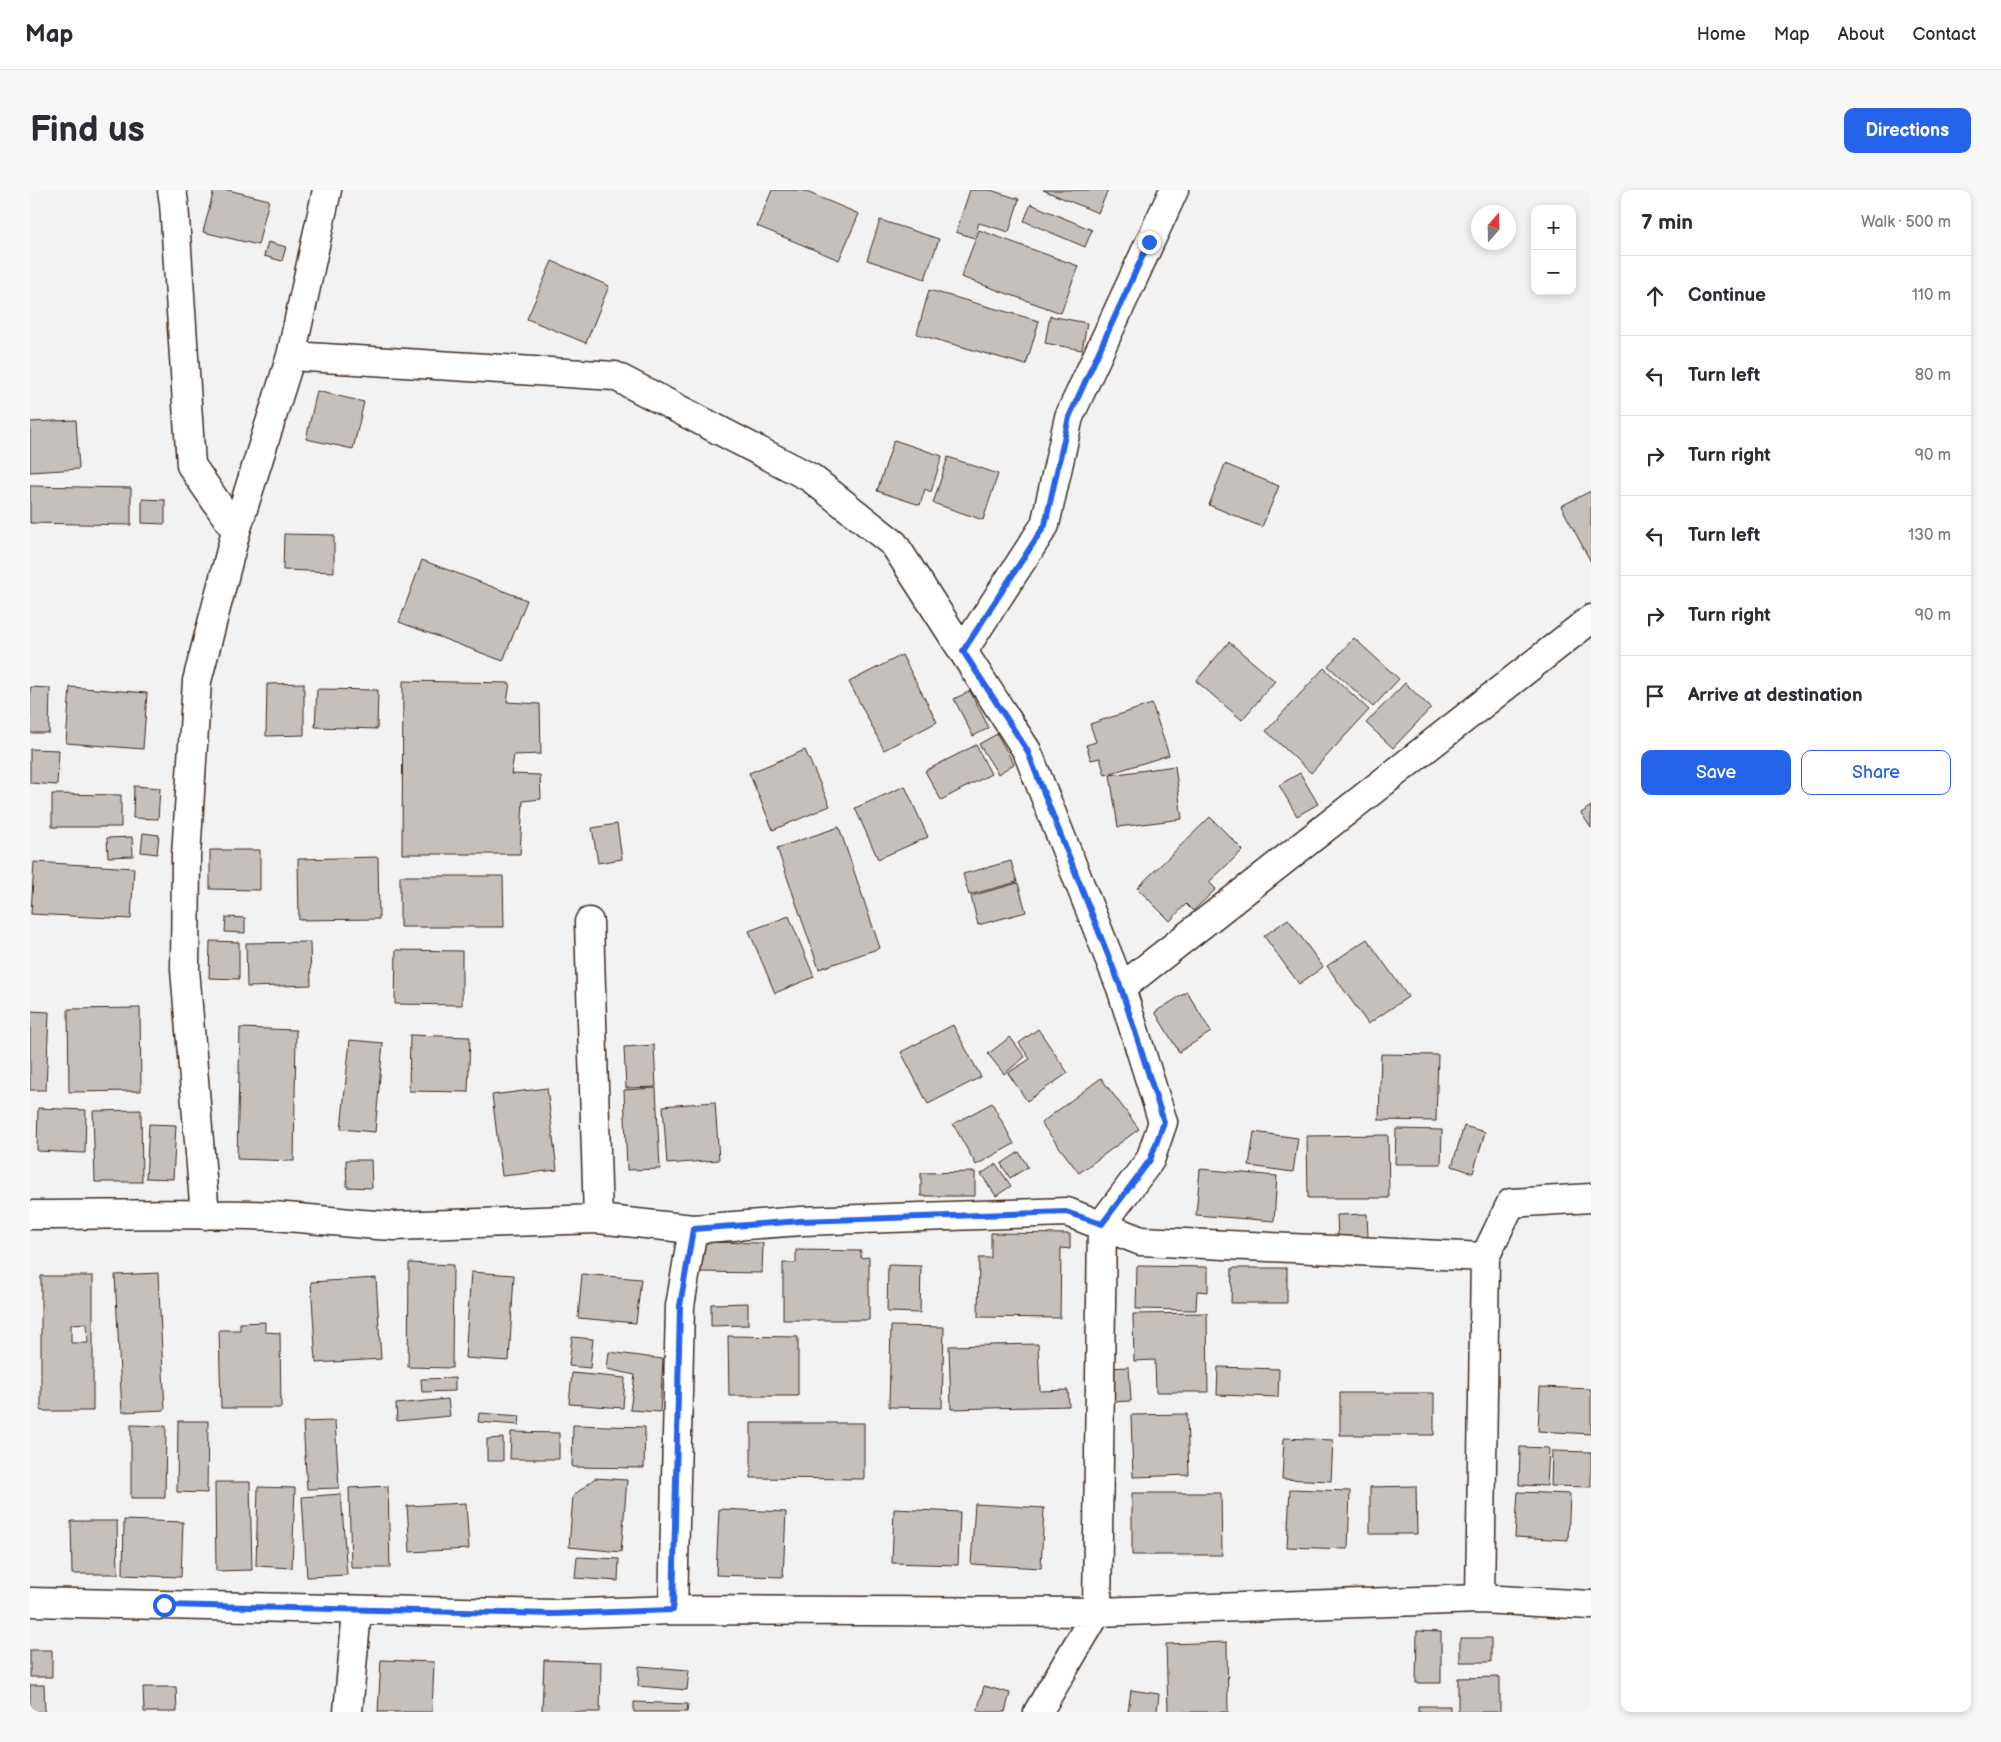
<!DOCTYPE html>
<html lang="en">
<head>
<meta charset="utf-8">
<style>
  :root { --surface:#fff; --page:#f7f7f7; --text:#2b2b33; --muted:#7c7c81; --line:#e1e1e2; --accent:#2563eb }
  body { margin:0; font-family:"Balsamiq Sans",sans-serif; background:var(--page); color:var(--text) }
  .controls { position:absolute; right:15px; top:15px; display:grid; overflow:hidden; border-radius:10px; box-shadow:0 2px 8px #0003 }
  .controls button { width:45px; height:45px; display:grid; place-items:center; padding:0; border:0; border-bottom:1px solid var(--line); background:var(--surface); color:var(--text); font:25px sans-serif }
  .compass { position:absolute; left:1441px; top:15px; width:45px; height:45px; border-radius:50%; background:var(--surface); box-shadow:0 2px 8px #0003; rotate:20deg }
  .stop { position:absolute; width:15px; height:15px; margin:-11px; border:4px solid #2563eb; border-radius:50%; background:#fff }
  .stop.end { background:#2563eb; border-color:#fff; box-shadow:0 1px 5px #0008 }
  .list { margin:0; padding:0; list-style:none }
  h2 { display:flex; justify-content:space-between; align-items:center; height:65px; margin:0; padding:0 20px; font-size:21px }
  h2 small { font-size:16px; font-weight:400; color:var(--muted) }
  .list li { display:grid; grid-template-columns:32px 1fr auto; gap:15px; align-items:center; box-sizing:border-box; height:80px; padding:0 20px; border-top:1px solid var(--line) }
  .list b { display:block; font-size:19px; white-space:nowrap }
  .list em { font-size:16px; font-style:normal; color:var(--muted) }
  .actions { display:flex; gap:10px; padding:15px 20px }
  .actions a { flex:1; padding:11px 0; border:1px solid var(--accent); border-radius:10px; text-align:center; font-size:18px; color:var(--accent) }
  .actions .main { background:var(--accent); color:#fff }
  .icon { flex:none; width:28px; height:28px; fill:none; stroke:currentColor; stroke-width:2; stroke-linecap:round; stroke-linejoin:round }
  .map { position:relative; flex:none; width:1561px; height:1522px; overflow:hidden; border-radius:10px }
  header { display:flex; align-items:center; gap:30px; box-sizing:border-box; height:70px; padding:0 25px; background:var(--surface); border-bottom:1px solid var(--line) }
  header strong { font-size:24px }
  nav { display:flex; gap:28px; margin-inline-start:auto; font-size:18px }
  .intro { display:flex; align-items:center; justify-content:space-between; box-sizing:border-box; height:120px; padding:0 30px }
  h1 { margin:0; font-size:35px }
  .button { padding:12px 22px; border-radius:10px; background:var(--accent); color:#fff; font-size:18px; font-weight:700 }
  main { display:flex; gap:30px; padding:0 30px }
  aside { flex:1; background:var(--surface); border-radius:10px; box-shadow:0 2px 8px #0003 }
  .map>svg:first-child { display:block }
  .building { fill:#c6c0bd; stroke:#3b2a1e; fill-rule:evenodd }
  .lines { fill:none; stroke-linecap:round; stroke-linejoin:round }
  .minor-casing { stroke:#3b2a1e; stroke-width:31 }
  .minor { stroke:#fff; stroke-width:28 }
  .route { stroke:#2563eb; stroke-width:6 }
</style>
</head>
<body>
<header>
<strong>Map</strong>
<nav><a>Home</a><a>Map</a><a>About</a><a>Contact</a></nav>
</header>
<div class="intro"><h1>Find us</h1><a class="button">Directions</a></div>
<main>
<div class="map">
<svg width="1561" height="1522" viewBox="0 0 1561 1522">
  <rect width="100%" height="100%" fill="#f3f2f2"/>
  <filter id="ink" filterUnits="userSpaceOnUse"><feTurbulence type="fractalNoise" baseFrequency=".02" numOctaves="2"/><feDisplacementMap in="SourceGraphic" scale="10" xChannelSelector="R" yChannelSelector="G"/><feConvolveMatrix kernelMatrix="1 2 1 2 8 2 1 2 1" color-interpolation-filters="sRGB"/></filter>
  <g filter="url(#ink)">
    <!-- building -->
    <path class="building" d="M 184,0 L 198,0 L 239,10 L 228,55 L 173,42 Z
      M 742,0 L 772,0 L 829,24 L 809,70 L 727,36 Z
      M 940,0 L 960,0 L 989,9 L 979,42 L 949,33 L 944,48 L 926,42 Z
      M 1013,0 L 1078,0 L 1068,23 Z
      M 1001,14 L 1062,40 L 1055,57 L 994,31 Z
      M 850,30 L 909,49 L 895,89 L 837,70 Z
      M 949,40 L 1048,76 L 1031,123 L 931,87 Z
      M 238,52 L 256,57 L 252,71 L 234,66 Z
      M 522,71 L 579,96 L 556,153 L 497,129 Z
      M 899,100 L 1009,131 L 996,175 L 887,144 Z
      M 1020,126 L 1057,133 L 1052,160 L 1015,153 Z
      M 287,201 L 334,212 L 323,259 L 276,249 Z
      M 46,230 L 49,279 L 0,282 L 0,232 Z
      M 864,250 L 912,266 L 901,302 L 895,299 L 890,315 L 847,301 Z
      M 918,267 L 968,284 L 953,330 L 903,313 Z
      M 1195,274 L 1249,296 L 1232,337 L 1179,315 Z
      M 0,296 L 101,298 L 101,335 L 0,333 Z
      M 1561,301 L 1561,372 L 1531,316 Z
      M 112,309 L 135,310 L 135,334 L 112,333 Z
      M 254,344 L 304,345 L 304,382 L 253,380 Z
      M 392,370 L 497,410 L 473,471 L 369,432 Z
      M 1324,448 L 1369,489 L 1343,517 L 1298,476 Z
      M 1199,452 L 1245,491 L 1212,530 L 1166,491 Z
      M 872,465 L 907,532 L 854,560 L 819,492 Z
      M 1294,478 L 1339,520 L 1281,583 L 1236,541 Z
      M 373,491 L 480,493 L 477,512 L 510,514 L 511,564 L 484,565 L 481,584 L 510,585 L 511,609 L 493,611 L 490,664 L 372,664 Z
      M 274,493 L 274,545 L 236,546 L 237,494 Z
      M 1375,493 L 1401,518 L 1363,558 L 1336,533 Z
      M 0,497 L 20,498 L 19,543 L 0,543 Z
      M 40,497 L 117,503 L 113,559 L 36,553 Z
      M 287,499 L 348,500 L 347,539 L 285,537 Z
      M 940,501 L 959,538 L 943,546 L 924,509 Z
      M 1122,514 L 1139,565 L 1075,585 L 1070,568 L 1061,570 L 1056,555 L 1066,552 L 1060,534 Z
      M 967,544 L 984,574 L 968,584 L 949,554 Z
      M 946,555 L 961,584 L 911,610 L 895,581 Z
      M 0,559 L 29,560 L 27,595 L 0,593 Z
      M 775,560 L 800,616 L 743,640 L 719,583 Z
      M 1145,576 L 1152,629 L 1088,637 L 1080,585 Z
      M 1270,583 L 1288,614 L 1267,626 L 1249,595 Z
      M 104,596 L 130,598 L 128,629 L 103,628 Z
      M 875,596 L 898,647 L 848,669 L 825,618 Z
      M 22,604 L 91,605 L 91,637 L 22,637 Z
      M 1561,616 L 1561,638 L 1551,623 Z
      M 1180,627 L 1213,660 L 1179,692 L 1186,699 L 1163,721 L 1156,714 L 1140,731 L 1107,698 Z
      M 587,634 L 592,669 L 568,673 L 562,638 Z
      M 809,637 L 850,758 L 789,779 L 747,658 Z
      M 113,643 L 129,645 L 127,664 L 111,662 Z
      M 102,647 L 103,666 L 78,667 L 77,648 Z
      M 180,660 L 230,660 L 230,700 L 180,699 Z
      M 348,667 L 349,729 L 269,730 L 268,669 Z
      M 981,671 L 987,692 L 939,705 L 933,684 Z
      M 4,672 L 104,678 L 101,729 L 1,724 Z
      M 370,686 L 473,686 L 474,737 L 370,737 Z
      M 988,693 L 996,722 L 948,735 L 941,706 Z
      M 759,726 L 784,787 L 745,803 L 719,741 Z
      M 196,727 L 215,728 L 215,743 L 195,742 Z
      M 1258,729 L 1293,777 L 1269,794 L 1234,746 Z
      M 1337,749 L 1378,807 L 1338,834 L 1297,776 Z
      M 180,751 L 209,752 L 209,789 L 179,788 Z
      M 280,752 L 281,795 L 217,797 L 216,753 Z
      M 366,760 L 432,761 L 432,815 L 365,814 Z
      M 1157,802 L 1181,842 L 1149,862 L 1125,822 Z
      M 110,818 L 111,901 L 39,902 L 38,819 Z
      M 0,821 L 19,822 L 16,900 L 0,900 Z
      M 923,835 L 951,887 L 898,914 L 871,862 Z
      M 210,838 L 266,840 L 264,971 L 207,969 Z
      M 1008,839 L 1038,883 L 997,911 L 978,883 L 1000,869 L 989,853 Z
      M 380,845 L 440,847 L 438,902 L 379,901 Z
      M 980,847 L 995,867 L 974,884 L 958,864 Z
      M 320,850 L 353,853 L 345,942 L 311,939 Z
      M 624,855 L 626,897 L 596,898 L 594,857 Z
      M 1351,864 L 1408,865 L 1406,931 L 1349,930 Z
      M 1071,888 L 1109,939 L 1049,983 L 1011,933 Z
      M 517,898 L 527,980 L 472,986 L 462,905 Z
      M 626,898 L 630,979 L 597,980 L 594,900 Z
      M 685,912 L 689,970 L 637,974 L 633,916 Z
      M 962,913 L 984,954 L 946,975 L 923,934 Z
      M 8,918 L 56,920 L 55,963 L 7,961 Z
      M 111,920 L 112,992 L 65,992 L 63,921 Z
      M 119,934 L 146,935 L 143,989 L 116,988 Z
      M 1434,936 L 1455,942 L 1443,983 L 1422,976 Z
      M 1366,939 L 1412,940 L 1411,974 L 1365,974 Z
      M 1224,942 L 1268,948 L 1263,982 L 1219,976 Z
      M 1358,945 L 1359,1008 L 1278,1008 L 1277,946 Z
      M 989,962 L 998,977 L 980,988 L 971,974 Z
      M 316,970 L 341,970 L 342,998 L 317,997 Z
      M 966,974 L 981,996 L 966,1006 L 951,984 Z
      M 1170,979 L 1247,986 L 1244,1031 L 1166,1025 Z
      M 945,982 L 945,1006 L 891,1006 L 891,983 Z
      M 1337,1024 L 1338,1047 L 1308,1048 L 1307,1025 Z
      M 961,1043 L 1040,1044 L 1040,1059 L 1031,1058 L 1030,1128 L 948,1127 L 949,1068 L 961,1068 Z
      M 671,1052 L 733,1053 L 732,1083 L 670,1082 Z
      M 766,1060 L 831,1061 L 831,1068 L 839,1067 L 839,1130 L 753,1130 L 753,1073 L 766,1073 Z
      M 379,1073 L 423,1075 L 422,1178 L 378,1177 Z
      M 858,1075 L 891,1076 L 890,1123 L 857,1122 Z
      M 1107,1076 L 1178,1077 L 1178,1102 L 1167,1101 L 1166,1120 L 1106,1119 Z
      M 1202,1078 L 1257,1078 L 1257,1113 L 1201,1113 Z
      M 441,1082 L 484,1085 L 479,1171 L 435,1168 Z
      M 128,1083 L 135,1220 L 92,1222 L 85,1085 Z
      M 552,1084 L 611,1089 L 606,1133 L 548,1128 Z
      M 11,1086 L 63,1086 L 63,1221 L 11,1221 ZM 57,1133 L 58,1153 L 41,1153 L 41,1134 Z
      M 346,1088 L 351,1169 L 286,1173 L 281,1092 Z
      M 718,1113 L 718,1135 L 681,1136 L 681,1114 Z
      M 1177,1123 L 1178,1202 L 1126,1202 L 1125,1170 L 1104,1171 L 1103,1124 Z
      M 235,1132 L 235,1142 L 250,1143 L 251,1218 L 191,1218 L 189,1140 L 210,1140 L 210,1133 Z
      M 861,1136 L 914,1137 L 912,1218 L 859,1217 Z
      M 698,1146 L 768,1147 L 768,1206 L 699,1206 Z
      M 542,1147 L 563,1149 L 560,1178 L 539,1176 Z
      M 1008,1154 L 1010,1201 L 1038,1200 L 1039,1216 L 921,1219 L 919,1156 Z
      M 579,1162 L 633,1169 L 630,1222 L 600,1220 L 605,1185 L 577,1179 Z
      M 1099,1177 L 1101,1211 L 1078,1212 L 1076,1178 Z
      M 1188,1177 L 1249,1179 L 1248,1207 L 1187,1205 Z
      M 542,1183 L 595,1188 L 593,1218 L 539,1214 Z
      M 425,1188 L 425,1201 L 392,1202 L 391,1189 Z
      M 1510,1197 L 1561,1199 L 1561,1244 L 1508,1241 Z
      M 1310,1203 L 1404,1203 L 1404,1245 L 1310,1245 Z
      M 418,1209 L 420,1226 L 367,1231 L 366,1214 Z
      M 449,1223 L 490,1226 L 489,1235 L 448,1232 Z
      M 1157,1224 L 1159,1285 L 1103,1287 L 1101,1225 Z
      M 148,1231 L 178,1231 L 177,1303 L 147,1302 Z
      M 305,1231 L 309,1298 L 277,1299 L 273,1232 Z
      M 721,1233 L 834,1233 L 834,1289 L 721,1288 Z
      M 101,1235 L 136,1236 L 135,1308 L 101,1308 Z
      M 543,1235 L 615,1237 L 614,1278 L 542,1277 Z
      M 481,1242 L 529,1243 L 529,1269 L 480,1269 Z
      M 473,1248 L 473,1271 L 457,1271 L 457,1249 Z
      M 1254,1248 L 1303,1250 L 1301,1291 L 1252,1289 Z
      M 1490,1257 L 1519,1258 L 1517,1296 L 1489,1295 Z
      M 1522,1261 L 1561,1262 L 1561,1297 L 1521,1296 Z
      M 565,1288 L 597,1290 L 591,1362 L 539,1357 L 543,1306 Z
      M 185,1292 L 220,1292 L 222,1380 L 186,1381 Z
      M 358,1296 L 360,1378 L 321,1378 L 319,1298 Z
      M 1386,1296 L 1387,1344 L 1340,1344 L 1340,1297 Z
      M 228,1297 L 265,1298 L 262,1378 L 226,1376 Z
      M 1260,1299 L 1320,1301 L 1318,1359 L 1257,1357 Z
      M 1488,1302 L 1540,1304 L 1538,1350 L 1485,1347 Z
      M 1102,1303 L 1191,1303 L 1192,1365 L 1102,1365 Z
      M 311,1304 L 317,1385 L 277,1387 L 272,1307 Z
      M 436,1313 L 439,1359 L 380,1362 L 377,1316 Z
      M 945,1314 L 1014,1318 L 1011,1378 L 941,1374 Z
      M 689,1319 L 756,1322 L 753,1387 L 686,1385 Z
      M 864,1319 L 930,1322 L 928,1375 L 862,1373 Z
      M 94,1330 L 153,1332 L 151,1387 L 93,1385 Z
      M 41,1331 L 87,1331 L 88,1384 L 42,1384 Z
      M 547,1367 L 589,1369 L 588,1391 L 545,1388 Z
      M 1387,1441 L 1411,1442 L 1411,1493 L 1386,1493 Z
      M 1430,1448 L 1461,1448 L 1461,1472 L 1430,1472 Z
      M 1197,1452 L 1198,1522 L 1138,1522 L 1136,1454 Z
      M 0,1460 L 22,1460 L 22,1487 L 0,1487 Z
      M 351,1470 L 404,1472 L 402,1522 L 348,1522 Z
      M 514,1470 L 571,1472 L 570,1522 L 512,1522 Z
      M 609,1476 L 659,1480 L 657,1500 L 608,1496 Z
      M 1470,1487 L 1470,1522 L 1428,1522 L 1428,1488 Z
      M 0,1495 L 14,1495 L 15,1522 L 0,1522 Z
      M 954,1496 L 980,1503 L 975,1522 L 947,1522 Z
      M 113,1497 L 146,1497 L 147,1522 L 114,1522 Z
      M 1101,1500 L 1129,1504 L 1127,1522 L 1098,1522 Z
      M 604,1512 L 658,1514 L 657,1522 L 604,1522 Z
      M 1388,1516 L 1420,1516 L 1420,1522 L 1388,1522 Z"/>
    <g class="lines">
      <!-- minor casing -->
      <g class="minor-casing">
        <path id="minor" d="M 142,0 L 144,13 L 161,275 L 206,341
          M 261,166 L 585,186 L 781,288 L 864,354 L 997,561 L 1091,798 L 1133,932 L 1120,970 L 1072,1034 L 1067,1422 L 1008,1522
          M 933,461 L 1015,335 L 1039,227 L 1144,0
          M 559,732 L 568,1029
          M 1091,798 L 1561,429
          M 0,1025 C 73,1025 147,1023 220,1025 C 268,1026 315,1034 363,1036 L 568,1029 L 663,1039 L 771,1031 L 1037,1022 L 1111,1051 L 1455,1067
          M 175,1025 L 155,779 L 156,666 L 167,491 L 206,341 L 261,166 L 297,0
          M 1450,1409 L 1455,1067 L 1481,1013 L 1561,1008
          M 0,1412 L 523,1424 L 643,1420 L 1067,1422 L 1450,1409 L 1561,1415
          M 643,1420 L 650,1116 L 663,1039
          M 318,1522 L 327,1421"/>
      </g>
      <!-- minor -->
      <use href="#minor" class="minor"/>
    </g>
  </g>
  <g class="lines" filter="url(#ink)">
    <!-- route -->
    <path class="route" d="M 134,1415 L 523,1424 L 643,1420 L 650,1116 L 663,1039 L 771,1031 L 1036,1022 L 1072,1034 L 1120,970 L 1134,932 L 1091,798 L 997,560 L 933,461 L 1015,335 L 1039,227 L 1119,52"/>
  </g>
</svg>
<div class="controls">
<button>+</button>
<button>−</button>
</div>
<svg class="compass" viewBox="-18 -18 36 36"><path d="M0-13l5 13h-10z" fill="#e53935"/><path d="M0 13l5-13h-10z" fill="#7c7c81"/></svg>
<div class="stop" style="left:134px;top:1415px"></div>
<div class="stop end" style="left:1119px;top:52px"></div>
</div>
<aside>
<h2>7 min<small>Walk · 500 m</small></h2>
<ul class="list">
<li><svg class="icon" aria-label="ahead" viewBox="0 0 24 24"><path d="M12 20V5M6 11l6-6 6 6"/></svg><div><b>Continue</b></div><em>110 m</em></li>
<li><svg class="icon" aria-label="left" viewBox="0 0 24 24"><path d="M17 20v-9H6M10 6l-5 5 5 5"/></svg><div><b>Turn left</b></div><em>80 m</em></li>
<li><svg class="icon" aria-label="right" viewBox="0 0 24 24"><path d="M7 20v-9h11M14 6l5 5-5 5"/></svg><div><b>Turn right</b></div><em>90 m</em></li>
<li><svg class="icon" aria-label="left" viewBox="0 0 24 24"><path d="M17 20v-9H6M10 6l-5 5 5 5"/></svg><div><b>Turn left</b></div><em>130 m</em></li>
<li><svg class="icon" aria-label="right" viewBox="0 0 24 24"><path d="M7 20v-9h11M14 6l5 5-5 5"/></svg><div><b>Turn right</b></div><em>90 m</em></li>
<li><svg class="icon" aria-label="arrive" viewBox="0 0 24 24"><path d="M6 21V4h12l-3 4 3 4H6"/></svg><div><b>Arrive at destination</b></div></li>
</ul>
<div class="actions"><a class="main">Save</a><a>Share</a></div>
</aside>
</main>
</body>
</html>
